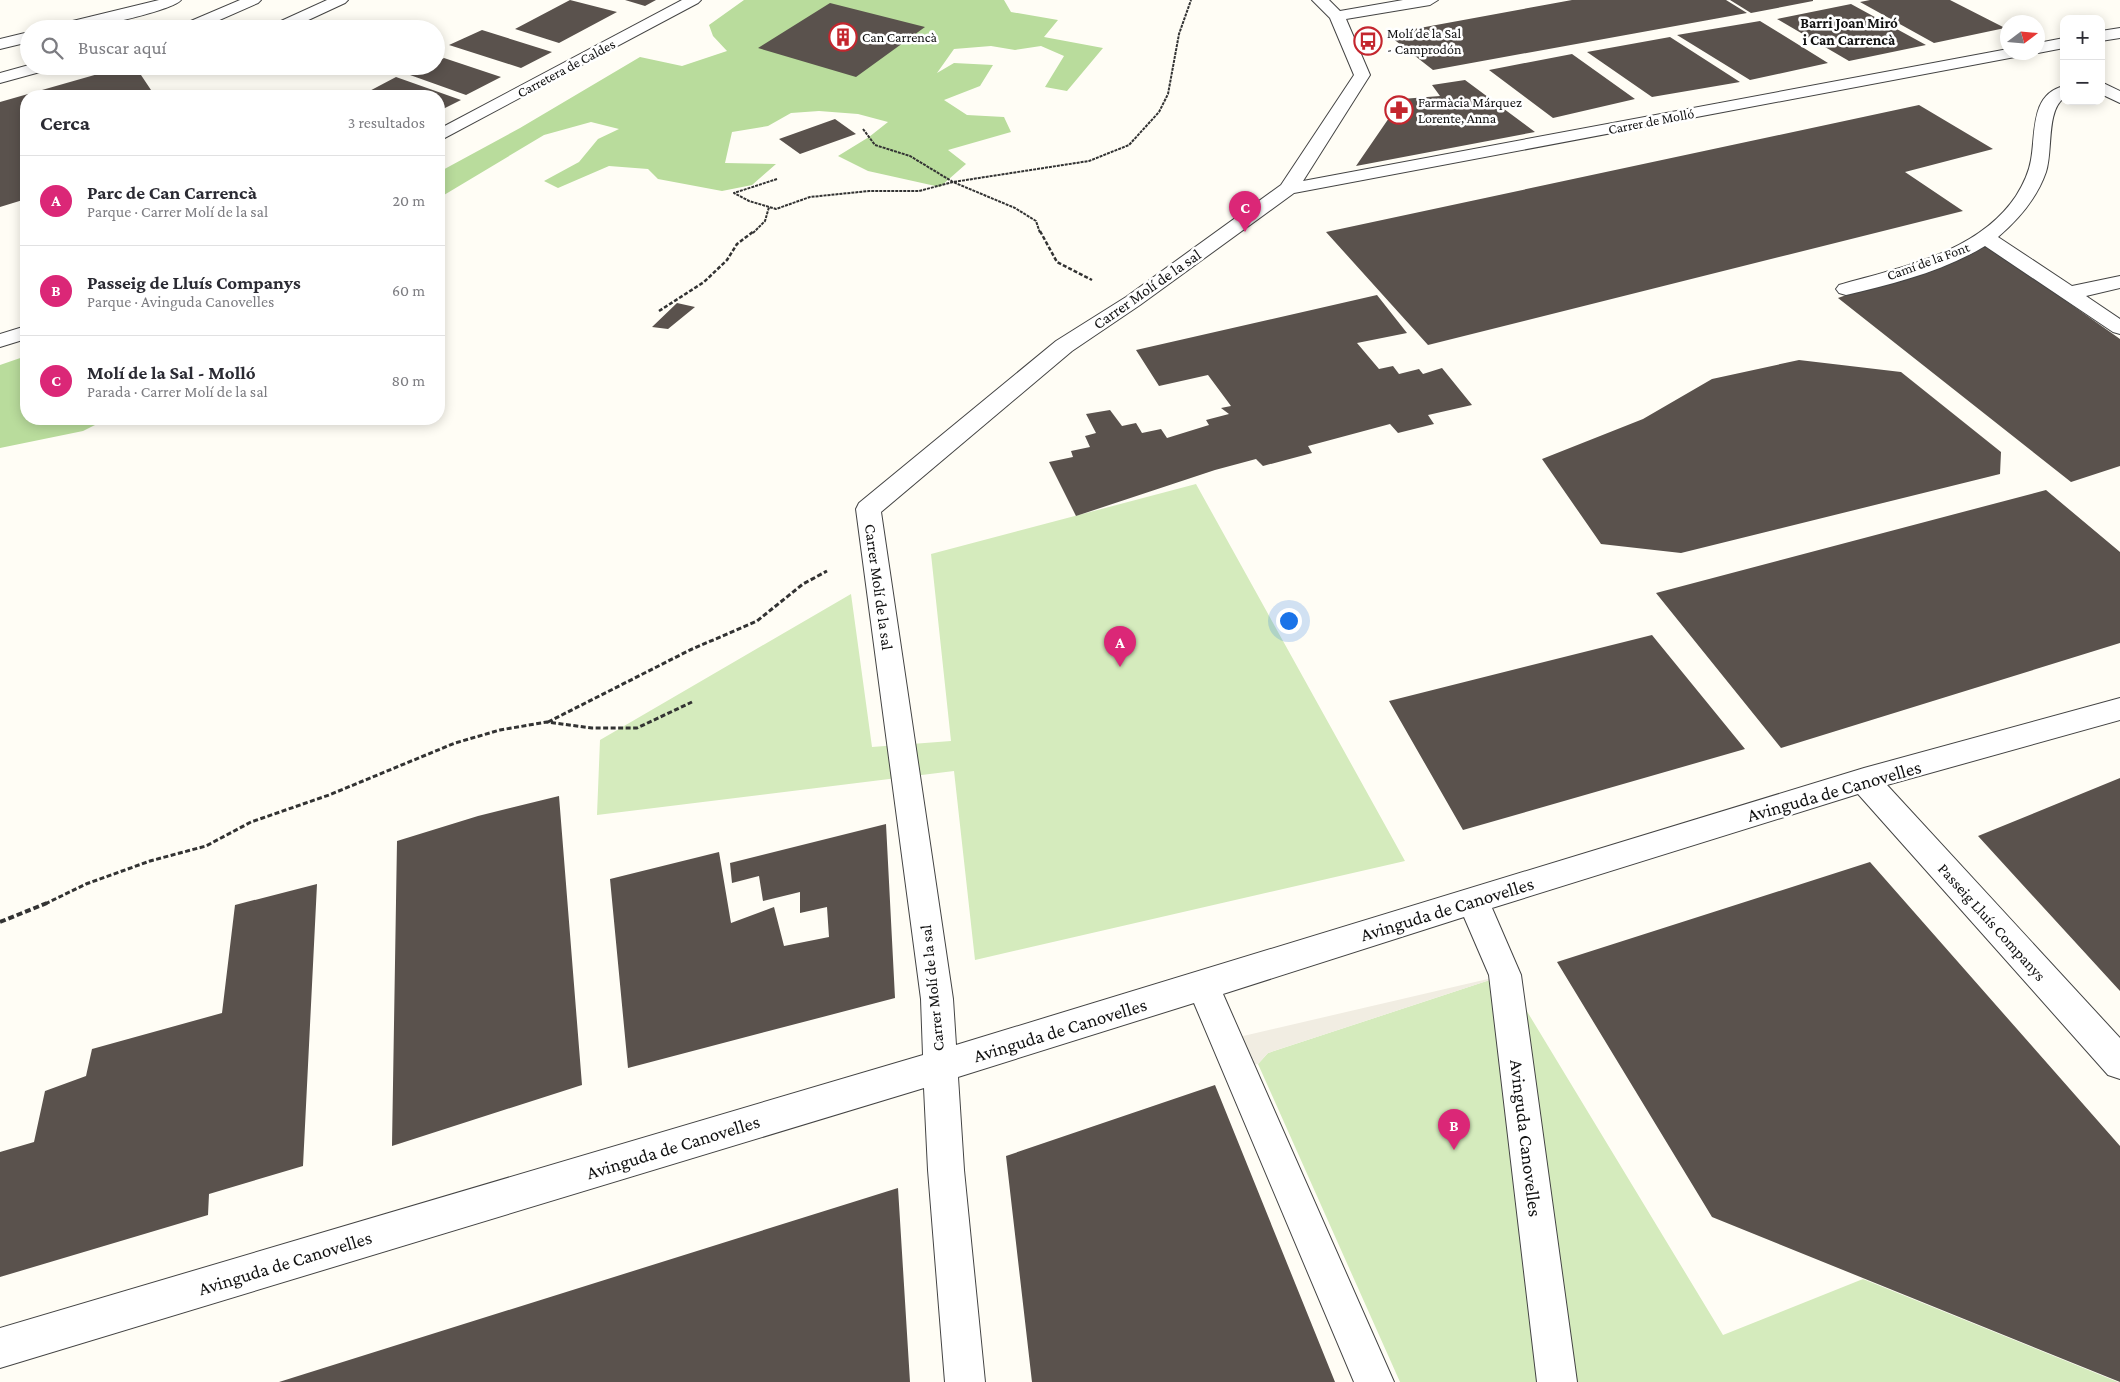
<!DOCTYPE html>
<html lang="es">
<head>
<meta charset="utf-8">
<style>
  :root { --surface:#fff; --page:#f2f2f3; --text:#2b2b33; --muted:#7c7c81; --line:#e1e1e2; --accent:#db2777 }
  body { margin:0; font-family:"Crimson Pro",serif; background:var(--page); color:var(--text) }
  .controls { position:absolute; right:15px; top:15px; display:grid; overflow:hidden; border-radius:10px; box-shadow:0 2px 12px #0003 }
  .controls button { width:45px; height:45px; display:grid; place-items:center; padding:0; border:0; border-bottom:1px solid var(--line); background:var(--surface); color:var(--text); font:25px sans-serif }
  .compass { position:absolute; left:2000px; top:15px; width:45px; height:45px; border-radius:50%; background:var(--surface); box-shadow:0 2px 12px #0003; rotate:74deg }
  .you { position:absolute; left:1288px; top:620px; width:18px; height:18px; margin:-12px; border:4px solid #fff; border-radius:50%; background:#1a73e8; box-shadow:0 0 0 8px #1a73e833 }
  .badge { display:grid; place-items:center; width:32px; height:32px; border-radius:50%; background:var(--accent); color:#fff; font-size:16px; font-weight:700 }
  .pin { position:absolute; translate:-50% -41px; filter:drop-shadow(0 1px 2px #0008) }
  .pin::after { content:''; position:absolute; top:26px; width:18px; height:15px; background:inherit; clip-path:polygon(0 0,100% 0,50% 100%) }
  .list { margin:0; padding:0; list-style:none }
  h2 { display:flex; justify-content:space-between; align-items:center; height:65px; margin:0; padding:0 20px; font-size:21px }
  h2 small { font-size:16px; font-weight:400; color:var(--muted) }
  .list li { display:grid; grid-template-columns:32px 1fr auto; gap:15px; align-items:center; box-sizing:border-box; height:90px; padding:0 20px; border-top:1px solid var(--line) }
  .list b { display:block; font-size:19px; white-space:nowrap }
  .list p { margin:0; font-size:16px; white-space:nowrap; color:var(--muted) }
  .list em { font-size:16px; font-style:normal; color:var(--muted) }
  .icon { flex:none; width:28px; height:28px; fill:none; stroke:currentColor; stroke-width:2; stroke-linecap:round; stroke-linejoin:round }
  .map { position:relative; flex:none; width:2120px; height:1382px; overflow:hidden }
  .search { position:absolute; background:var(--surface); box-shadow:0 2px 12px #0003; left:20px; top:20px; width:425px; height:55px; display:flex; align-items:center; gap:12px; box-sizing:border-box; padding:0 18px; border-radius:28px; color:var(--muted); font-size:19px }
  .panel { position:absolute; background:var(--surface); box-shadow:0 2px 12px #0003; left:20px; top:90px; width:425px; height:335px; border-radius:20px }
  .map>svg:first-child { display:block }
  .green { fill:#d5ebbd }
  .forest { fill:#b9dc9c }
  .plaza { fill:#f1ede2 }
  .building { fill:#5a524d }
  .lines { fill:none; stroke-linecap:round; stroke-linejoin:round }
  .minor-casing { stroke:#444; stroke-width:2 }
  .path-far3 { stroke:#333; stroke-width:2; stroke-dasharray:3 1; stroke-linecap:butt }
  .path-far2 { stroke:#333; stroke-width:2.5; stroke-dasharray:4 2; stroke-linecap:butt }
  .path-far1 { stroke:#333; stroke-width:3; stroke-dasharray:5 2.5; stroke-linecap:butt }
  .path { stroke:#333; stroke-width:4; stroke-dasharray:6 3; stroke-linecap:butt }
  .minor { fill:#fff; fill-rule:evenodd }
  .labels { text-anchor:middle; dominant-baseline:central; stroke-width:5; stroke-linejoin:round; paint-order:stroke }
  .far-poi-label { font-size:14px; fill:#111; stroke:#fff; text-anchor:start }
  .far-street-label { font-size:14px; fill:#111; stroke:#fff }
  .far-neighbourhood-label { font-size:15px; font-weight:bold; fill:#111; stroke:#fff }
  .street-label { font-size:16px; fill:#111; stroke:#fff }
  .near-street-label { font-size:19px; fill:#111; stroke:#fff }
</style>
</head>
<body>
<div class="map">
<svg width="2120" height="1382" viewBox="0 0 2120 1382">
  <rect width="100%" height="100%" fill="#fffdf5"/>
  <!-- green -->
  <path class="green" d="M 1196,484 L 1405,861 L 975,960 L 954,771 L 597,815 L 600,740 L 851,594 L 872,747 L 951,741 L 931,554 Z
    M 1505,975 L 1723,1335 L 1863,1279 L 2118,1382 L 1400,1382 L 1258,1064 L 1268,1053 Z"/>
  <!-- forest -->
  <path class="forest" d="M 744,0 L 1004,0 L 1011,12 L 1058,20 L 1044,37 L 1103,48 L 1067,91 L 1045,87 L 1064,56 L 1041,46 L 1015,50 L 991,46 L 954,49 L 937,73 L 954,63 L 993,65 L 980,86 L 944,100 L 967,115 L 1004,117 L 1011,132 L 948,150 L 966,164 L 940,187 L 868,171 L 838,156 L 869,137 L 888,122 L 858,114 L 819,111 L 791,113 L 768,126 L 732,132 L 725,163 L 776,164 L 752,185 L 722,191 L 658,179 L 648,169 L 609,166 L 558,188 L 544,181 L 579,162 L 598,139 L 619,129 L 591,122 L 544,135 L 439,198 L 439,172 L 520,128 L 640,57 L 682,66 L 727,51 L 713,36 L 709,25 Z
    M 26,356 L 26,419 L 107,419 L 83,431 L 0,448 L 0,365 Z"/>
  <!-- plaza -->
  <path class="plaza" d="M 1505,975 L 1268,1053 L 1258,1064 L 1238,1067 L 1226,1040 Z"/>
  <!-- building -->
  <path class="building" d="M 570,0 L 617,12 L 559,43 L 515,29 Z
    M 625,0 L 656,0 L 645,6 Z
    M 1572,0 L 1726,0 L 1747,13 L 1433,70 L 1387,34 Z
    M 1730,0 L 1813,0 L 1813,1 L 1751,13 Z
    M 1870,0 L 1950,0 L 2005,28 L 1934,43 L 1860,2 Z
    M 830,3 L 925,27 L 856,77 L 758,48 Z
    M 1851,4 L 1926,45 L 1849,61 L 1777,19 Z
    M 1760,21 L 1828,63 L 1750,80 L 1677,35 Z
    M 482,30 L 552,52 L 521,68 L 449,45 Z
    M 1670,37 L 1740,82 L 1652,97 L 1587,52 Z
    M 1572,54 L 1635,99 L 1553,118 L 1489,70 Z
    M 444,58 L 501,77 L 466,95 L 410,75 L 427,66 L 436,66 L 436,62 Z
    M 126,66 L 135,66 L 155,96 L 26,96 L 26,199 L 0,207 L 0,102 Z
    M 396,77 L 461,100 L 439,111 L 439,96 L 360,96 Z
    M 1465,80 L 1535,132 L 1356,166 L 1402,99 L 1440,96 L 1432,85 Z
    M 1919,105 L 1993,149 L 1905,172 L 1963,211 L 1428,345 L 1326,232 Z
    M 835,119 L 856,134 L 800,154 L 779,139 Z
    M 1987,245 L 2120,339 L 2120,466 L 2071,482 L 1838,298 Z
    M 1377,295 L 1407,333 L 1357,343 L 1379,369 L 1393,366 L 1399,374 L 1419,369 L 1423,374 L 1442,368 L 1472,405 L 1428,415 L 1434,424 L 1398,433 L 1390,424 L 1308,446 L 1312,453 L 1263,466 L 1256,459 L 1215,470 L 1076,516 L 1049,462 L 1073,457 L 1071,451 L 1090,447 L 1085,436 L 1096,433 L 1086,414 L 1110,410 L 1122,426 L 1136,423 L 1142,433 L 1161,429 L 1167,438 L 1209,425 L 1206,420 L 1229,414 L 1221,408 L 1231,406 L 1208,375 L 1159,386 L 1136,350 Z
    M 677,303 L 695,307 L 668,329 L 652,327 Z
    M 1799,360 L 1901,372 L 2001,452 L 2000,474 L 1681,553 L 1601,544 L 1542,459 L 1643,419 L 1712,379 Z
    M 2046,490 L 2120,552 L 2120,643 L 1781,748 L 1656,593 Z
    M 1652,635 L 1745,749 L 1463,830 L 1389,701 Z
    M 2120,778 L 2120,991 L 1978,836 Z
    M 559,796 L 582,1085 L 392,1146 L 397,841 L 478,816 Z
    M 886,824 L 895,998 L 628,1068 L 610,879 L 719,852 L 731,923 L 774,907 L 784,946 L 829,937 L 827,907 L 800,913 L 800,892 L 763,901 L 759,876 L 732,883 L 730,863 Z
    M 1870,862 L 2120,1146 L 2120,1382 L 1712,1217 L 1557,962 Z
    M 317,884 L 303,1166 L 209,1194 L 208,1215 L 0,1277 L 0,1152 L 34,1142 L 45,1091 L 86,1076 L 92,1049 L 222,1013 L 235,905 Z
    M 1215,1085 L 1335,1382 L 1032,1382 L 1006,1156 Z
    M 898,1188 L 910,1382 L 279,1382 Z"/>
  <g class="lines">
    <!-- minor casing -->
    <g class="minor-casing">
      <path id="minor" d="M 159,0 L 181,0 C 174,10 93,28 77,29 C 68,29 59,29 50,29 L 52,26 Z
        M 240,0 L 261,0 L 258,3 L 199,29 L 177,29 L 179,26 Z
        M 327,0 L 348,0 L 345,3 L 289,29 L 268,29 L 270,26 Z
        M 682,0 L 701,0 L 698,3 L 439,141 L 439,129 Z
        M 1312,0 L 1329,0 L 1340,11 L 1403,0 L 1438,0 L 1430,5 L 1346,19 L 1370,75 L 1303,181 L 2008,49 L 2008,52 L 2023,52 L 2015,57 L 1294,193 L 1140,305 L 1072,351 L 881,512 L 953,999 L 956,1045 L 1864,768 L 2120,698 L 2120,720 L 1887,785 L 2120,1038 L 2120,1079 L 2108,1075 L 1858,794 L 1492,908 L 1521,975 L 1577,1382 L 1537,1382 L 1489,975 L 1464,917 L 1223,994 L 1394,1382 L 1354,1382 L 1194,1003 L 958,1077 L 964,1170 L 985,1382 L 945,1382 L 928,1170 L 924,1088 L 0,1368 L 0,1328 L 923,1055 L 921,999 L 856,509 L 859,503 L 1056,341 L 1126,297 L 1281,185 L 1354,75 L 1330,18 Z
        M 2120,28 L 2120,38 L 2101,41 L 2101,31 Z
        M 29,32 L 29,42 L 0,49 L 0,39 Z
        M 2064,38 L 2064,48 L 2038,53 L 2037,52 L 2038,43 Z
        M 29,65 L 53,66 L 51,69 L 0,83 L 0,73 Z
        M 2101,82 L 2120,91 L 2120,103 L 2101,94 Z
        M 2064,86 L 2064,98 C 2046,111 2053,151 2046,172 C 2037,198 2019,219 1998,237 L 2072,286 L 2120,276 L 2120,288 L 2086,296 L 2120,319 L 2120,334 L 2113,332 L 1985,246 C 1944,271 1893,284 1846,295 L 1839,293 L 1836,289 L 1839,285 C 1901,267 1978,253 2016,196 C 2023,185 2029,172 2031,160 C 2036,133 2030,94 2064,86 Z
        M 26,326 L 26,339 L 0,347 L 0,334 Z"/>
    </g>
    <!-- path-far3 -->
    <path class="path-far3" d="M 863,129 L 875,145 L 910,156 L 953,182 L 1089,161 L 1129,145 L 1159,112 L 1168,94 L 1179,34 L 1191,0
      M 777,179 L 734,193 L 749,201 L 776,209 L 810,197 L 869,191 L 919,191 L 953,182 L 1015,208 L 1036,221 L 1040,233
      M 753,233 L 765,221 L 769,207"/>
    <!-- path-far2 -->
    <path class="path-far2" d="M 1040,231 L 1057,262 L 1092,280
      M 659,311 L 704,282 L 727,260 L 737,244 L 754,231"/>
    <!-- path-far1 -->
    <path class="path-far1" d="M 548,722 L 690,650 L 757,621 L 803,584 L 827,571
      M 45,904 L 86,884 L 150,861 L 206,846 L 251,822 L 329,795 L 455,743 L 500,730 L 547,722 L 592,728 L 637,728 L 692,702"/>
    <!-- path -->
    <path class="path" d="M 0,922 L 47,903"/>
    <!-- minor -->
    <use href="#minor" class="minor"/>
  </g>
  <!-- icons -->
  <defs>
    <g id="building-ring" transform="scale(1.4375)"><circle r="9.5" fill="#fff" stroke="#c4262e" stroke-width="1.5"/><path d="M-4-6H4V6H1V3H-1V6H-4ZM-2.5-4.3h1.7v1.8h-1.7ZM.8-4.3h1.7v1.8H.8ZM-2.5-1h1.7V.8h-1.7ZM.8-1h1.7V.8H.8Z" fill="#c4262e"/></g>
    <g id="bus-ring" transform="scale(1.4375)"><circle r="9.5" fill="#fff" stroke="#c4262e" stroke-width="1.5"/><path d="M-5-6H5V4H4V6H2V4H-2V6H-4V4H-5ZM-3.5-4V0h7V-4ZM-3.5 1.2v1.5H-2V1.2ZM2 1.2v1.5H3.5V1.2Z" fill="#c4262e"/></g>
    <g id="pharmacy-ring" transform="scale(1.4375)"><circle r="9.5" fill="#fff" stroke="#c4262e" stroke-width="1.5"/><path d="M-2-6h4v4h4v4h-4v4h-4v-4h-4v-4h4Z" fill="#c4262e"/></g>
  </defs>
  <g fill-rule="evenodd">
    <use href="#building-ring" x="843" y="37"/>
    <use href="#bus-ring" x="1368" y="41"/>
    <use href="#pharmacy-ring" x="1399" y="110"/>
  </g>
  <g class="labels">
    <!-- far-poi labels -->
    <g class="far-poi-label">
      <text x="1387" y="33">Molí de la Sal<tspan x="1387" dy="16">- Camprodón</tspan></text>
      <text x="862" y="37">Can Carrencà</text>
      <text x="1418" y="102">Farmàcia Márquez<tspan x="1418" dy="16">Lorente, Anna</tspan></text>
    </g>
    <!-- far-street labels -->
    <g class="far-street-label">
      <text transform="translate(566 68) rotate(-28)">Carretera de Caldes</text>
      <text transform="translate(1651 121) rotate(-11)">Carrer de Molló</text>
      <text transform="translate(1928 261) rotate(-20)">Camí de la Font</text>
    </g>
    <!-- far-neighbourhood labels -->
    <g class="far-neighbourhood-label">
      <text x="1849" y="23">Barri Joan Miró<tspan x="1849" dy="17">i Can Carrencà</tspan></text>
    </g>
    <!-- street labels -->
    <g class="street-label">
      <text transform="translate(1147 289) rotate(-35)">Carrer Molí de la sal</text>
      <text transform="translate(879 587) rotate(82)">Carrer Molí de la sal</text>
      <text transform="translate(1992 922) rotate(48)">Passeig Lluís Companys</text>
      <text transform="translate(932 988) rotate(-96)">Carrer Molí de la sal</text>
    </g>
    <!-- near-street labels -->
    <g class="near-street-label">
      <text transform="translate(1834 791) rotate(-16)">Avinguda de Canovelles</text>
      <text transform="translate(1447 909) rotate(-17)">Avinguda de Canovelles</text>
      <text transform="translate(1060 1030) rotate(-17)">Avinguda de Canovelles</text>
      <text transform="translate(1526 1138) rotate(83)">Avinguda Canovelles</text>
      <text transform="translate(673 1147) rotate(-17)">Avinguda de Canovelles</text>
      <text transform="translate(285 1263) rotate(-17)">Avinguda de Canovelles</text>
    </g>
  </g>
</svg>
<div class="controls">
<button>+</button>
<button>−</button>
</div>
<svg class="compass" viewBox="-18 -18 36 36"><path d="M0-13l5 13h-10z" fill="#e53935"/><path d="M0 13l5-13h-10z" fill="#7c7c81"/></svg>
<div class="you"></div>
<div class="pin badge" style="left:1120px;top:667px">A</div>
<div class="pin badge" style="left:1454px;top:1150px">B</div>
<div class="pin badge" style="left:1245px;top:232px">C</div>
<div class="search"><svg class="icon" aria-label="search" viewBox="0 0 24 24"><circle cx="10" cy="10" r="6"/><path d="M15 15l6 6"/></svg>Buscar aquí</div>
<section class="panel">
<h2>Cerca<small>3 resultados</small></h2>
<ul class="list">
<li><span class="badge">A</span><div><b>Parc de Can Carrencà</b><p>Parque · Carrer Molí de la sal</p></div><em>20 m</em></li>
<li><span class="badge">B</span><div><b>Passeig de Lluís Companys</b><p>Parque · Avinguda Canovelles</p></div><em>60 m</em></li>
<li><span class="badge">C</span><div><b>Molí de la Sal - Molló</b><p>Parada · Carrer Molí de la sal</p></div><em>80 m</em></li>
</ul>
</section>
</div>
</body>
</html>
